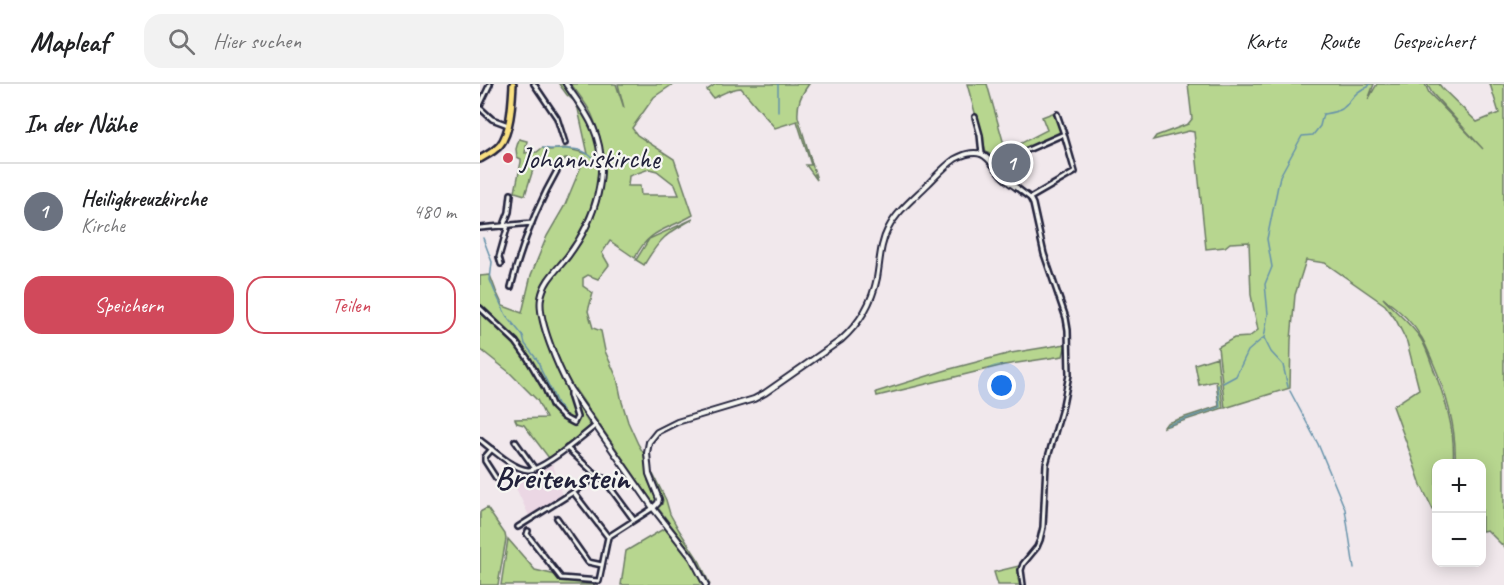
<!DOCTYPE html>
<html lang="de">
<head>
<meta charset="utf-8">
<style>
  :root { --surface:#fff; --page:#f2f2f2; --text:#202124; --muted:#757577; --line:#e0e0e0; --accent:#d1495b }
  body { margin:0; font-family:Caveat,sans-serif; background:var(--page); color:var(--text) }
  .controls { position:absolute; right:18px; bottom:18px; display:grid; overflow:hidden; border-radius:12px; box-shadow:0 3px 15px #0003 }
  .controls button { width:54px; height:54px; display:grid; place-items:center; padding:0; border:0; border-bottom:2px solid var(--line); background:var(--surface); color:var(--text); font:30px sans-serif }
  .you { position:absolute; left:522px; top:302px; width:21px; height:21px; margin:-15px; border:4px solid #fff; border-radius:50%; background:#1a73e8; box-shadow:0 0 0 9px #1a73e833 }
  .badge { display:grid; place-items:center; width:39px; height:39px; border-radius:50%; background:var(--accent); color:#fff; font-size:20px; font-weight:700 }
  .pin { position:absolute; translate:-50% -50%; border:3px solid #fff; box-shadow:0 2px 6px #0006 }
  .list { margin:0; padding:0; list-style:none }
  h2 { display:flex; justify-content:space-between; align-items:center; height:78px; margin:0; padding:0 24px; font-size:26px }
  h2 small { font-size:20px; font-weight:400; color:var(--muted) }
  .list li { display:grid; grid-template-columns:39px 1fr auto; gap:18px; align-items:center; box-sizing:border-box; height:96px; padding:0 24px; border-top:2px solid var(--line) }
  .list b { display:block; font-size:22px; white-space:nowrap }
  .list p { margin:0; font-size:20px; white-space:nowrap; color:var(--muted) }
  .list em { font-size:20px; font-style:normal; color:var(--muted) }
  .actions { display:flex; gap:12px; padding:18px 24px }
  .actions a { flex:1; padding:14px 0; border:2px solid var(--accent); border-radius:18px; text-align:center; font-size:21px; color:var(--accent) }
  .actions .main { background:var(--accent); color:#fff }
  .icon { flex:none; width:33px; height:33px; fill:none; stroke:currentColor; stroke-width:2; stroke-linecap:round; stroke-linejoin:round }
  .map { position:relative; flex:none; width:1024px; height:501px; overflow:hidden }
  header { display:flex; align-items:center; gap:36px; box-sizing:border-box; height:84px; padding:0 30px; background:var(--surface); border-bottom:2px solid var(--line) }
  header strong { font-size:28px }
  nav { display:flex; gap:33px; margin-inline-start:auto; font-size:21px }
  .search { width:420px; height:54px; background:var(--page); display:flex; align-items:center; gap:15px; box-sizing:border-box; padding:0 21px; border-radius:18px; color:var(--muted); font-size:22px }
  main { display:flex }
  aside { flex:1; background:var(--surface) }
  .map>svg:first-child { display:block }
  .built { fill:#ebd7e4 }
  .green { fill:#b7d68f; stroke:#6c7c65; stroke-width:1.5; fill-rule:evenodd }
  .lines { fill:none; stroke-linecap:round; stroke-linejoin:round }
  .stream { stroke:#6692aa; stroke-width:1.5 }
  .minor-casing { stroke:#22223b; stroke-width:8 }
  .tertiary-casing { stroke:#22223b; stroke-width:8 }
  .secondary-casing { stroke:#22223b; stroke-width:8 }
  .primary-casing { stroke:#22223b; stroke-width:10 }
  .minor { stroke:#f6f6f2; stroke-width:3 }
  .tertiary { stroke:#f6f6f2; stroke-width:4 }
  .secondary { stroke:#f6f6f2; stroke-width:4 }
  .primary { stroke:#fae180; stroke-width:5 }
  .poi-dot { fill:#d1495b; stroke:#f6f6f2; stroke-width:2 }
  .labels { text-anchor:middle; dominant-baseline:central; stroke-width:4.5; stroke-linejoin:round; paint-order:stroke }
  .poi-label { font-size:28px; fill:#22223b; stroke:#f6f6f2; text-anchor:start }
  .quarter-label { font-size:32px; font-weight:bold; fill:#22223b; stroke:#f6f6f2 }
</style>
</head>
<body>
<header>
<strong>Mapleaf</strong>
<div class="search"><svg class="icon" aria-label="search" viewBox="0 0 24 24"><circle cx="10" cy="10" r="6"/><path d="M15 15l6 6"/></svg>Hier suchen</div>
<nav><a>Karte</a><a>Route</a><a>Gespeichert</a></nav>
</header>
<main>
<aside>
<h2>In der Nähe<small></small></h2>
<ul class="list">
<li><span class="badge" style="background:#6b7280">1</span><div><b>Heiligkreuzkirche</b><p>Kirche</p></div><em>480 m</em></li>
</ul>
<div class="actions"><a class="main">Speichern</a><a>Teilen</a></div>
</aside>
<div class="map">
<svg width="1024" height="501" viewBox="0 0 1024 501">
  <rect width="100%" height="100%" fill="#f1e8ec"/>
  <filter id="ink" filterUnits="userSpaceOnUse"><feTurbulence type="fractalNoise" baseFrequency=".0167" numOctaves="2"/><feDisplacementMap in="SourceGraphic" scale="12" xChannelSelector="R" yChannelSelector="G"/><feConvolveMatrix kernelMatrix="1 2 1 2 8 2 1 2 1" color-interpolation-filters="sRGB"/></filter>
  <g filter="url(#ink)">
    <!-- built -->
    <path class="built" d="M 73,380 L 82,412 L 50,434 L 35,402 L 41,389 L 61,386 Z"/>
    <!-- green -->
    <path class="green" d="M 79,0 L 83,0 C 91,11 100,23 107,35 C 128,73 119,121 96,156 L 100,160 C 125,119 132,76 112,31 C 107,20 98,10 91,0 L 136,0 L 144,24 L 138,0 L 193,0 L 174,13 L 152,44 L 157,51 L 194,75 L 213,131 C 188,146 168,145 155,174 L 130,157 L 122,169 L 129,181 L 118,195 L 108,191 L 103,194 L 103,202 L 113,209 L 108,227 L 113,244 L 121,247 L 125,267 L 137,294 L 142,318 L 148,338 L 158,360 L 164,370 L 168,397 L 176,414 L 175,418 L 172,417 L 95,305 L 91,310 L 111,343 L 69,374 L 44,341 L 37,339 L 35,335 L 66,334 L 57,316 L 29,288 L 0,265 L 0,224 L 8,230 L 0,222 L 0,192 L 10,191 L 16,207 L 23,222 L 42,229 L 51,191 L 67,152 L 85,121 L 102,80 L 86,74 L 78,83 L 57,73 L 45,111 L 35,108 L 41,78 L 41,75 L 37,73 L 36,65 L 39,55 L 47,57 L 45,69 L 57,68 L 62,64 L 70,66 L 85,64 L 108,70 L 98,25 L 94,17 L 87,11 ZM 169,85 L 177,87 L 195,101 L 199,111 L 161,111 L 160,102 L 148,102 L 149,92 Z
      M 236,0 L 329,0 C 321,11 317,19 318,33 L 337,96 L 326,81 L 331,81 L 317,37 L 295,44 L 261,4 C 252,4 242,10 233,14 L 227,6 Z
      M 487,0 L 507,0 L 527,71 L 517,75 L 506,68 Z
      M 708,0 L 894,0 L 888,16 L 897,0 L 945,0 L 949,9 L 957,17 L 1003,65 L 952,9 L 947,0 L 959,0 L 962,4 L 997,38 L 1019,29 L 1010,0 L 1024,0 L 1024,463 L 1007,446 L 1002,447 L 1002,380 L 975,379 C 977,344 966,308 952,276 C 949,269 946,261 942,254 C 933,239 917,224 903,214 C 915,228 931,239 941,255 C 946,263 949,272 952,281 C 964,311 976,346 973,379 L 956,380 L 956,432 L 941,401 L 928,363 L 913,322 L 939,305 L 927,258 L 916,236 L 905,221 L 845,179 L 826,176 L 815,211 L 811,256 L 810,304 L 745,324 L 738,263 L 754,254 L 769,253 L 778,246 L 771,211 L 769,158 L 750,159 L 745,163 L 726,165 L 714,48 L 709,47 L 673,56 L 676,52 L 708,40 L 712,35 Z
      M 575,28 L 580,47 L 578,50 L 529,72 L 528,66 L 567,46 L 562,33 Z
      M 213,135 C 186,150 180,154 164,181 L 156,176 L 169,155 Z
      M 586,260 L 583,272 L 524,281 L 397,312 L 396,308 L 470,285 L 531,269 Z
      M 737,273 L 743,324 L 684,343 L 687,339 L 739,322 L 736,297 L 719,301 L 715,280 Z
      M 173,390 L 186,416 L 190,430 L 199,446 L 220,478 L 230,501 L 216,474 L 178,424 L 182,420 L 183,416 L 175,400 Z
      M 7,424 L 25,450 L 26,455 L 18,501 L 0,501 L 0,428 Z
      M 185,444 L 209,472 L 224,501 L 141,501 L 146,467 Z
      M 28,455 L 55,486 L 76,491 L 80,495 L 115,501 L 21,501 Z
      M 539,482 L 538,495 L 540,501 L 518,501 L 514,488 Z"/>
    <g class="lines">
      <!-- stream -->
      <path class="stream" d="M 298,0 L 298,28
        M 63,64 C 84,69 97,57 116,77
        M 125,81 L 140,78 L 156,73
        M 3,154 L 12,178 L 10,196 L 15,208 L 26,231 L 43,252 L 45,260 L 58,277 L 61,286 L 72,308 L 77,320 L 83,327
        M 743,299 L 756,292 L 768,267 L 783,254
        M 808,303 L 803,281 L 791,268 L 784,254 L 788,230 L 785,200 L 792,183 L 787,155 L 800,92 L 822,52 L 833,51 L 840,42 L 843,30 C 849,29 857,28 862,25 C 873,17 872,8 888,3 L 890,0
        M 810,307 L 838,360 L 865,425 L 874,484
        M 687,341 L 740,323 L 738,301"/>
      <!-- minor casing -->
      <g class="minor-casing">
        <path id="minor" d="M 54,0 L 77,34 L 85,59
          M 0,21 L 10,0
          M 0,24 L 12,35 L 28,41
          M 577,30 L 584,50
          M 495,33 L 500,51 L 502,70
          M 513,81 L 584,50 L 595,88 L 550,114
          M 537,104 L 550,114 L 553,120 L 564,170 L 586,234 L 588,246 L 589,291 L 583,321 L 566,380 L 563,443 L 560,456 L 557,463 L 543,480 L 541,486 L 543,501
          M 24,141 L 29,128 L 31,110
          M 0,144 L 52,139
          M 21,180 L 19,173 L 28,141
          M 31,203 C 41,161 58,120 79,83
          M 0,224 L 36,258 L 48,275 L 65,304 L 73,323 L 83,333 L 94,339 L 97,333 L 90,311 L 90,306
          M 0,356 C 12,365 33,385 48,386 C 62,387 103,352 115,342
          M 35,357 L 55,385
          M 87,364 L 114,389 L 123,394 L 154,436
          M 12,365 L 5,373 L 5,377 L 16,394
          M 94,409 L 128,453
          M 77,434 L 108,478 L 122,481
          M 38,443 L 119,392
          M 48,447 L 47,450 L 81,494 L 119,497 L 128,453 L 173,424"/>
      </g>
      <!-- tertiary casing -->
      <g class="tertiary-casing">
        <path id="tertiary" d="M 173,424 L 178,419 L 179,415 L 169,390 L 167,369 L 169,358 L 177,348 L 197,338 L 274,315 L 285,309 L 361,256 C 380,239 392,219 397,194 C 400,177 400,160 408,145 C 417,127 434,114 448,100 C 456,92 465,82 475,75 C 483,71 492,67 501,70 C 511,74 515,85 523,93 C 527,97 532,101 537,104"/>
      </g>
      <!-- secondary casing -->
      <g class="secondary-casing">
        <path id="secondary" d="M 86,0 C 95,14 106,27 113,43 C 132,86 115,136 88,172 C 78,185 64,196 61,214 C 57,235 79,285 90,305 L 173,424 L 212,474 L 226,501"/>
      </g>
      <!-- primary casing -->
      <g class="primary-casing">
        <path id="primary" d="M 0,75 C 7,71 15,67 20,61 C 31,48 32,17 33,0"/>
      </g>
      <!-- minor -->
      <use href="#minor" class="minor"/>
      <!-- tertiary -->
      <use href="#tertiary" class="tertiary"/>
      <!-- secondary -->
      <use href="#secondary" class="secondary"/>
      <!-- primary -->
      <use href="#primary" class="primary"/>
    </g>
  </g>
  <!-- markers -->
  <circle class="poi-dot" cx="28" cy="74" r="6"/>
  <g class="labels">
    <!-- poi labels -->
    <g class="poi-label">
      <text x="40" y="74">Johanniskirche</text>
    </g>
    <!-- quarter labels -->
    <g class="quarter-label">
      <text x="82" y="393">Breitenstein</text>
    </g>
  </g>
</svg>
<div class="controls">
<button>+</button>
<button>−</button>
</div>
<div class="you"></div>
<div class="pin badge" style="left:531px;top:79px;background:#6b7280">1</div>
</div>
</main>
</body>
</html>
